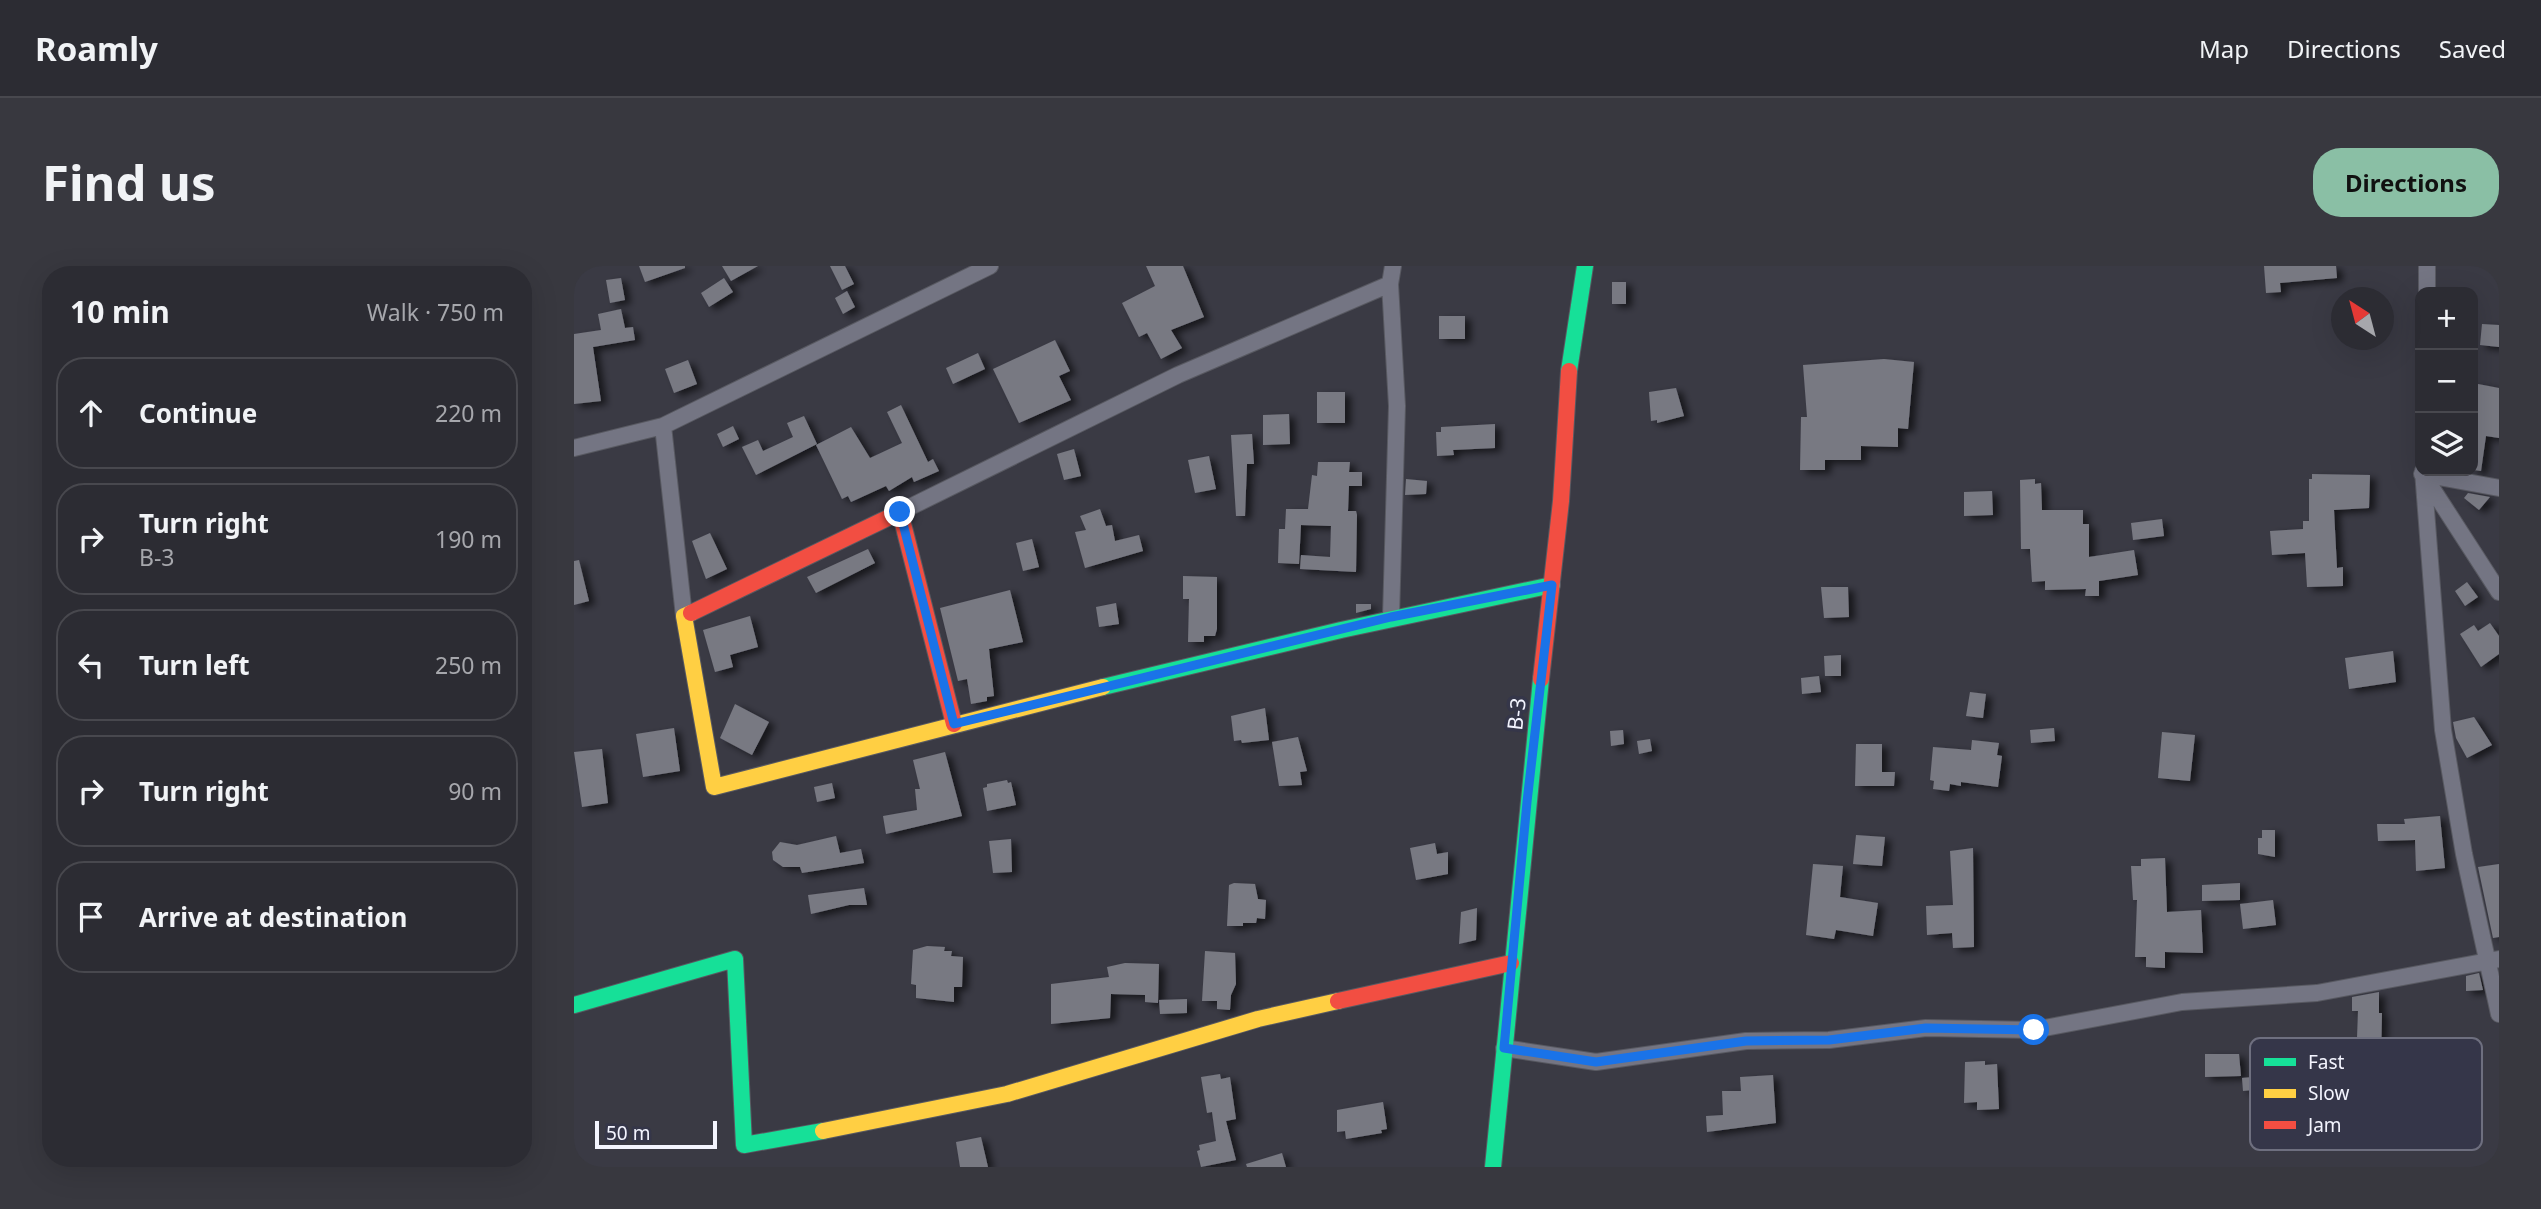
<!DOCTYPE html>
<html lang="en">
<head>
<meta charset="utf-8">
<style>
  :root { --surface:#2c2c33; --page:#38383f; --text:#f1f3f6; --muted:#a6a7ac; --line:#48484e; --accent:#8abfa5 }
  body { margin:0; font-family:"Noto Sans",sans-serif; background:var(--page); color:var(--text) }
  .controls { position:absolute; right:21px; top:21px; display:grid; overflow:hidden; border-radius:14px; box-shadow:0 7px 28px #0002 }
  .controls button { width:63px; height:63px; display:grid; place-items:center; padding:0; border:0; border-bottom:2px solid var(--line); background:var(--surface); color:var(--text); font:35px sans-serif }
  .compass { position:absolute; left:1757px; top:21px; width:63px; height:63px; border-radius:50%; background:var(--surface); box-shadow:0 7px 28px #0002; rotate:324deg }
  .scale { position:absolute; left:21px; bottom:18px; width:122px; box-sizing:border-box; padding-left:7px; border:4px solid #f3f4fe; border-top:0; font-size:19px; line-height:24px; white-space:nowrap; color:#f3f4fe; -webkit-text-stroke:5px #353649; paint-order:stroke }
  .stop { position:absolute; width:21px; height:21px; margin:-16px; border:5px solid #1a73e8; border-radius:50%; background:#fff }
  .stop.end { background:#1a73e8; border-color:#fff; box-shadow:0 2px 7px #0008 }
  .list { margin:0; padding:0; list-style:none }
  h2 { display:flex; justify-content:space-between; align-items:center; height:91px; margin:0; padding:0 28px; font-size:30px }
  h2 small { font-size:23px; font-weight:400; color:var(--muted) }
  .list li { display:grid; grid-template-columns:46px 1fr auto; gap:21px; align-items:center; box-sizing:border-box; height:112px; margin:0 14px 14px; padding:0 14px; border:2px solid var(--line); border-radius:28px }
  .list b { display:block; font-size:26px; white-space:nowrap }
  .list p { margin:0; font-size:23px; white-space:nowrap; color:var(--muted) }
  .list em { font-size:23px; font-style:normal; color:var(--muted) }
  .icon { flex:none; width:38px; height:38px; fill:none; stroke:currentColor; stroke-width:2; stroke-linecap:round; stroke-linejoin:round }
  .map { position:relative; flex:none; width:1925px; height:901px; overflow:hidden; border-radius:28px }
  header { display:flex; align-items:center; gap:42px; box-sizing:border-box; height:98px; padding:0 35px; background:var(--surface); border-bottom:2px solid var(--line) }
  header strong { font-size:33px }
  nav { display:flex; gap:38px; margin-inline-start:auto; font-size:24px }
  .intro { display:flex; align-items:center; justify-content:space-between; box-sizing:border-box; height:168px; padding:0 42px }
  h1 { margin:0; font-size:49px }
  .button { padding:18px 32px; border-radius:28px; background:var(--accent); color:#111; font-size:24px; font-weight:700 }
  main { display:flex; gap:42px; padding:0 42px }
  aside { flex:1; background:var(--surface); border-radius:28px; box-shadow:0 7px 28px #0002 }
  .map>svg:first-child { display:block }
  .building { fill:#787982; filter:url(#shadow) }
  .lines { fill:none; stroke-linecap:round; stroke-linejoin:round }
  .street-casing { stroke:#585961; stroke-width:18 }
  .fast-casing { stroke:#585961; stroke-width:18 }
  .slow-casing { stroke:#585961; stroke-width:18 }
  .jam-casing { stroke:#585961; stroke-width:18 }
  .street { stroke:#747583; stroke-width:16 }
  .fast { stroke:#16e098; stroke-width:16 }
  .slow { stroke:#ffcf43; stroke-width:16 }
  .jam { stroke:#f24e42; stroke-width:16 }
  .route { stroke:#1a73e8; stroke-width:9 }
  .labels { text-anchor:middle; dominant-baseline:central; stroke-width:7; stroke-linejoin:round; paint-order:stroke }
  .street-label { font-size:21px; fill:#f3f4fe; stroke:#353649 }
  .key { fill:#353649; stroke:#6e6f7f; stroke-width:2 }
  .key-label { font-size:19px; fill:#f3f4fe }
</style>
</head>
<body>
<header>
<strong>Roamly</strong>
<nav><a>Map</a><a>Directions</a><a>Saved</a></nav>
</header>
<div class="intro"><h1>Find us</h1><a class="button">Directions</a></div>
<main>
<aside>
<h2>10 min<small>Walk · 750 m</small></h2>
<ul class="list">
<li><svg class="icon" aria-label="ahead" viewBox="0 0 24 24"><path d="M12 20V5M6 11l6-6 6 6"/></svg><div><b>Continue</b></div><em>220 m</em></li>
<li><svg class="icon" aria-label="right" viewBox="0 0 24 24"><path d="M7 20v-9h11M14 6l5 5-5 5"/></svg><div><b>Turn right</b><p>B-3</p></div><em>190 m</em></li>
<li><svg class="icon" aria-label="left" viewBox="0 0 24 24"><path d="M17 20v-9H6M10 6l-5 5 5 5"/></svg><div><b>Turn left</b></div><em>250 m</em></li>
<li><svg class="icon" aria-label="right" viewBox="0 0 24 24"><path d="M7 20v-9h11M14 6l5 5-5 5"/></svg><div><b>Turn right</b></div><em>90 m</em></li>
<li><svg class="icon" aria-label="arrive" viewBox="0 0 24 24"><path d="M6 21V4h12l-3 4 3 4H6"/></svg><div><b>Arrive at destination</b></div></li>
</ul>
</aside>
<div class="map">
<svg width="1925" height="901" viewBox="0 0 1925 901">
  <defs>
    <filter id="shadow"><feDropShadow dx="6" dy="3.5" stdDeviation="3.5" flood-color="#0009"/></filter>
  </defs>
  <rect width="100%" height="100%" fill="#3a3a44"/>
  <!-- building -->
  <path class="building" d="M 65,0 L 111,0 L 111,2 L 71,16 Z
    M 148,0 L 184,0 L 157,15 Z
    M 256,0 L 271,0 L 280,18 L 268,24 Z
    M 572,0 L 609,0 L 630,51 L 597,64 L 608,82 L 587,93 L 573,67 L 565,71 L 548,37 L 581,20 Z
    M 1690,0 L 1762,0 L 1763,12 L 1706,17 L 1707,26 L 1692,27 Z
    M 47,12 L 51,34 L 36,37 L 32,14 Z
    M 150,12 L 159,26 L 135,41 L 127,27 Z
    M 1038,16 L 1052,16 L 1052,38 L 1038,38 Z
    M 273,25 L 281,41 L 269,48 L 261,32 Z
    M 47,43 L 51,62 L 59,61 L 61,74 L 19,81 L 27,135 L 0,138 L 0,68 L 27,64 L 24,48 Z
    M 865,50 L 891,50 L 891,73 L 865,73 Z
    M 1908,58 L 1925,59 L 1925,81 L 1906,79 Z
    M 481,74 L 496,105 L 485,110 L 497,134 L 445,157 L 419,103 Z
    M 404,87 L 411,103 L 379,118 L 372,102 Z
    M 1310,93 L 1340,96 L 1334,163 L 1324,162 L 1324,181 L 1287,180 L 1287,194 L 1251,194 L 1251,204 L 1226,204 L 1227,151 L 1233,151 L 1229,99 Z
    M 114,94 L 123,118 L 100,127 L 91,103 Z
    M 1899,117 L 1925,122 L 1925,172 L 1912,170 L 1907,205 L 1899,204 Z
    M 1102,122 L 1110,150 L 1083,157 L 1083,154 L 1077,155 L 1075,126 Z
    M 743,126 L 771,126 L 771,157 L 743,157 Z
    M 327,139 L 354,196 L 359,193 L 365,205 L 340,216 L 338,211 L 315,225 L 312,220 L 277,236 L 274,230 L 268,233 L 242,179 L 277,161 L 296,192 L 328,177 L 313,146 Z
    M 715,148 L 716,178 L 689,179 L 689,149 Z
    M 230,150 L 243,178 L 182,209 L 168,181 L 184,174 L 189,185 L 219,171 L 213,157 Z
    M 921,158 L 921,182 L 879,184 L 880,189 L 863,190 L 862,166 L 867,166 L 867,161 Z
    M 159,160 L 165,173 L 149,181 L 143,168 Z
    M 678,168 L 680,198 L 673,198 L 671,250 L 662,250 L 657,169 Z
    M 500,183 L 507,210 L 490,214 L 483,188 Z
    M 635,190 L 642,223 L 621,227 L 614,194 Z
    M 744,196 L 776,196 L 775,206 L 788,206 L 788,220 L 775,220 L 774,245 L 782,245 L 783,249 L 782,306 L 726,303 L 727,289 L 756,291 L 757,260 L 727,259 L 725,298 L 704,297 L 705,263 L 711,263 L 712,243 L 734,243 L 738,209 L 743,210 Z
    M 1738,208 L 1796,209 L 1795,242 L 1760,244 L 1763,302 L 1769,301 L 1769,320 L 1733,321 L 1731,287 L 1698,289 L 1696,265 L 1729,263 L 1729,255 L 1735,255 L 1735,213 L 1738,213 Z
    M 832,213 L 853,215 L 852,228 L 831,229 Z
    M 1461,213 L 1461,218 L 1467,217 L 1468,244 L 1509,244 L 1509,258 L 1515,258 L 1515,291 L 1560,284 L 1564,309 L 1525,315 L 1525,330 L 1511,330 L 1512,323 L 1471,324 L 1471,315 L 1458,316 L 1456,283 L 1447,283 L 1446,214 Z
    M 1418,225 L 1419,249 L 1390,250 L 1390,226 Z
    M 1894,227 L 1916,231 L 1905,244 L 1890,232 Z
    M 526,243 L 532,260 L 538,259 L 541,275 L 565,269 L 569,285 L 511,302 L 501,266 L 512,264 L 506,250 Z
    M 1588,253 L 1590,270 L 1559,274 L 1557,257 Z
    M 136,267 L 153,303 L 132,313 L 118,275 Z
    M 458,273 L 465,301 L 449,305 L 442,277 Z
    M 294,283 L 301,297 L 242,327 L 233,311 Z
    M 5,294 L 15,335 L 0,339 L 0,295 Z
    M 609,310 L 643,311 L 643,363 L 641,370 L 630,370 L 630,376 L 614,376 L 615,333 L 609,333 Z
    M 1893,316 L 1904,331 L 1891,340 L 1881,325 Z
    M 1247,321 L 1274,321 L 1275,351 L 1250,352 Z
    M 436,324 L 449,376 L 415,383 L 420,430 L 413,431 L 413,435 L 397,438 L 393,413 L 384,415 L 366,342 Z
    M 542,337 L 545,358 L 525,361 L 522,341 Z
    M 782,338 L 797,338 L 797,343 L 782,347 Z
    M 176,350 L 184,381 L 156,389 L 159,401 L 141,406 L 129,364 Z
    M 1916,357 L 1925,370 L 1925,388 L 1907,401 L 1886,368 L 1900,359 L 1904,365 Z
    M 1819,385 L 1822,416 L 1775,423 L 1771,392 Z
    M 1267,389 L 1267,410 L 1251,410 L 1250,390 Z
    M 1245,410 L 1247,426 L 1228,428 L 1227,412 Z
    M 1396,426 L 1412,428 L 1409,452 L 1392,450 Z
    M 161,438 L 195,456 L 178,489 L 146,472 Z
    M 691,442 L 695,474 L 668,477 L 667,474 L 660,475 L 657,450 Z
    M 1900,451 L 1918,479 L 1893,492 L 1882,472 L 1879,456 Z
    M 100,462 L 106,505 L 69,511 L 62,468 Z
    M 1480,462 L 1481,475 L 1457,477 L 1456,464 Z
    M 1049,464 L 1050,478 L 1037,480 L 1036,465 Z
    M 1588,466 L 1621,469 L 1616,515 L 1584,512 Z
    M 724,471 L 733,505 L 726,506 L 728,519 L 705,520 L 698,476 Z
    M 1076,473 L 1078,485 L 1065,488 L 1063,475 Z
    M 1398,474 L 1425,477 L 1423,489 L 1428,490 L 1424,521 L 1387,516 L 1387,520 L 1376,518 L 1375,525 L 1359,523 L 1360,515 L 1356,514 L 1359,481 L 1397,484 Z
    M 1282,478 L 1308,478 L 1308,506 L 1321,506 L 1320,520 L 1281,520 Z
    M 28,483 L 34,537 L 8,541 L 0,486 Z
    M 371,486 L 388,550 L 312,568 L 309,550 L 343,544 L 341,523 L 346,523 L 339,494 Z
    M 433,514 L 434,517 L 437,516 L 442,539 L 413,545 L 409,522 L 413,521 L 413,518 Z
    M 258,517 L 261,532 L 243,536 L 240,521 Z
    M 1866,550 L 1871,602 L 1842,605 L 1841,574 L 1804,575 L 1803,558 L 1831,558 L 1830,553 Z
    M 1688,564 L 1701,564 L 1701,591 L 1684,588 L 1684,572 L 1688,572 Z
    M 1282,569 L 1311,571 L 1308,600 L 1279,598 Z
    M 262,570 L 266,587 L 287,583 L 290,597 L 228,607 L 226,601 L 209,601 L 199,594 L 198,586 L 206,576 L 223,579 Z
    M 437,573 L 438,606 L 419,607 L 415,575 Z
    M 861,577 L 863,588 L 874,586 L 874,608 L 842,614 L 836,582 Z
    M 1399,582 L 1400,681 L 1379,682 L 1378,667 L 1353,669 L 1352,640 L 1379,639 L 1376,585 Z
    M 1591,592 L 1593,646 L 1627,644 L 1629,687 L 1591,686 L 1591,702 L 1572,701 L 1572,691 L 1561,691 L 1563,634 L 1559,634 L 1557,600 L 1567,600 L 1567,593 Z
    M 1239,598 L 1269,600 L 1266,631 L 1304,637 L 1299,670 L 1262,664 L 1260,673 L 1232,669 Z
    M 1925,598 L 1925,671 L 1919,672 L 1904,601 Z
    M 660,617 L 681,618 L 684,633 L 692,634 L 691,653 L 683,652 L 682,657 L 669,657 L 669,660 L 653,660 L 655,619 Z
    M 1666,617 L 1666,634 L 1628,635 L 1628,619 Z
    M 290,622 L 293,639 L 275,639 L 237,648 L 234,629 Z
    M 1699,634 L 1702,659 L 1669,663 L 1666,638 Z
    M 903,642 L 902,674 L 885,678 L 887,646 Z
    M 353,680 L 371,681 L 370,685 L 378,685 L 377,690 L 389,691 L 388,721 L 380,721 L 380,736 L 342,732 L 342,719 L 337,718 L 339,684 Z
    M 631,685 L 661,687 L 662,718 L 657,729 L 656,744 L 643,743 L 643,735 L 628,735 Z
    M 551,697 L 585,698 L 584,737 L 571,736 L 571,729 L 537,728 L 536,752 L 477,758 L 477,718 L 535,711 L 533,701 Z
    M 1905,707 L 1909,724 L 1892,725 L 1892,710 Z
    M 1805,726 L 1805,747 L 1808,747 L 1807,794 L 1777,796 L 1778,772 L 1783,772 L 1784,745 L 1778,745 L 1778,731 Z
    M 613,733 L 613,747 L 586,748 L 585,734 Z
    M 1631,788 L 1665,788 L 1667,810 L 1631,811 Z
    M 1411,795 L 1411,799 L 1423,798 L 1425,843 L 1403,844 L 1403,836 L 1390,837 L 1391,796 Z
    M 646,808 L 647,813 L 656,811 L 662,853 L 652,855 L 662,894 L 627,901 L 623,885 L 626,884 L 625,879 L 642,875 L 638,846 L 633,847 L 627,811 Z
    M 1199,809 L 1202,857 L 1133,866 L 1132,850 L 1149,849 L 1148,825 L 1167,825 L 1166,811 Z
    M 1699,809 L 1700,822 L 1669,825 L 1668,812 Z
    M 809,836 L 813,863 L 807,864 L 808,867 L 772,873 L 771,865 L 763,866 L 763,844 Z
    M 407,871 L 414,901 L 386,901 L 382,876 Z
    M 708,887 L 712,901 L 673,901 L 672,898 Z"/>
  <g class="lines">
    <!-- street casing -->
    <g class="street-casing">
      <path id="street" d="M 816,18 L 823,140 L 817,351
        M 1853,26 L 1853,0
        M 89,160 L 110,350
        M 0,182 L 89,160 L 416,0
        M 1849,205 L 1869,464 L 1890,588 L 1925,748
        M 1848,208 L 1925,222
        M 1850,210 L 1925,326
        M 326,246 L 604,109 L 816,18 L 819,0
        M 930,782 L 1022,796 L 1172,775 L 1255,774 L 1352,762 L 1460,764 L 1608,736 L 1743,727 L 1925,693"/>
    </g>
    <!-- fast casing -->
    <g class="fast-casing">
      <path id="fast" d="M 995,105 L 1011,0
        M 529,421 L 767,364 L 978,319
        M 0,739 L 161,693 L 170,879 L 249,865
        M 919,901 L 967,413"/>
    </g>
    <!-- slow casing -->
    <g class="slow-casing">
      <path id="slow" d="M 117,347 L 110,350 L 140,521 L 529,421
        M 249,865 L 433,828 L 684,753 L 764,735"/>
    </g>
    <!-- jam casing -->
    <g class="jam-casing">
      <path id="jam" d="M 117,347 L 326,246 L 380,458
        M 967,413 L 987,235 L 995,105
        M 764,735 L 937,697"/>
    </g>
    <!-- street -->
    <use href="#street" class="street"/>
    <!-- fast -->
    <use href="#fast" class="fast"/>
    <!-- slow -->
    <use href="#slow" class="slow"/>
    <!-- jam -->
    <use href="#jam" class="jam"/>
  </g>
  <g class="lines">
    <!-- route -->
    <path class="route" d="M 326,246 L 380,458 L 817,351 L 978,319 L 953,536 L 930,782 L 1022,796 L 1172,775 L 1255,774 L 1352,762 L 1460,764"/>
  </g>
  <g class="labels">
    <!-- street labels -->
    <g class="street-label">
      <text transform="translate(942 448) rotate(-83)">B-3</text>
    </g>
  </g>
  <!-- legend -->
  <rect x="1676" y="772" width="232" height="112" rx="10" class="key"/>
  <rect x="1690" y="792" width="32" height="8" fill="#16e098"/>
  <rect x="1690" y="823" width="32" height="9" fill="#ffcf43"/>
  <rect x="1690" y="855" width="32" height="8" fill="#f24e42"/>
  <g class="key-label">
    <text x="1734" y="803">Fast</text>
    <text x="1734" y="834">Slow</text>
    <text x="1734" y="866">Jam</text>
  </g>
</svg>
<div class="controls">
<button>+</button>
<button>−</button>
<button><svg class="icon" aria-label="layers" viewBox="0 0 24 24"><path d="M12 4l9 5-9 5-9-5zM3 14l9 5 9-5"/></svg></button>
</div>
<svg class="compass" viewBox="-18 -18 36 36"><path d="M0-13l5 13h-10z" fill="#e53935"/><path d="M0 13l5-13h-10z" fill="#a6a7ac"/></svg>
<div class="scale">50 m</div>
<div class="stop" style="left:1460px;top:764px"></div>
<div class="stop end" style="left:326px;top:246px"></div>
</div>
</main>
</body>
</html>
